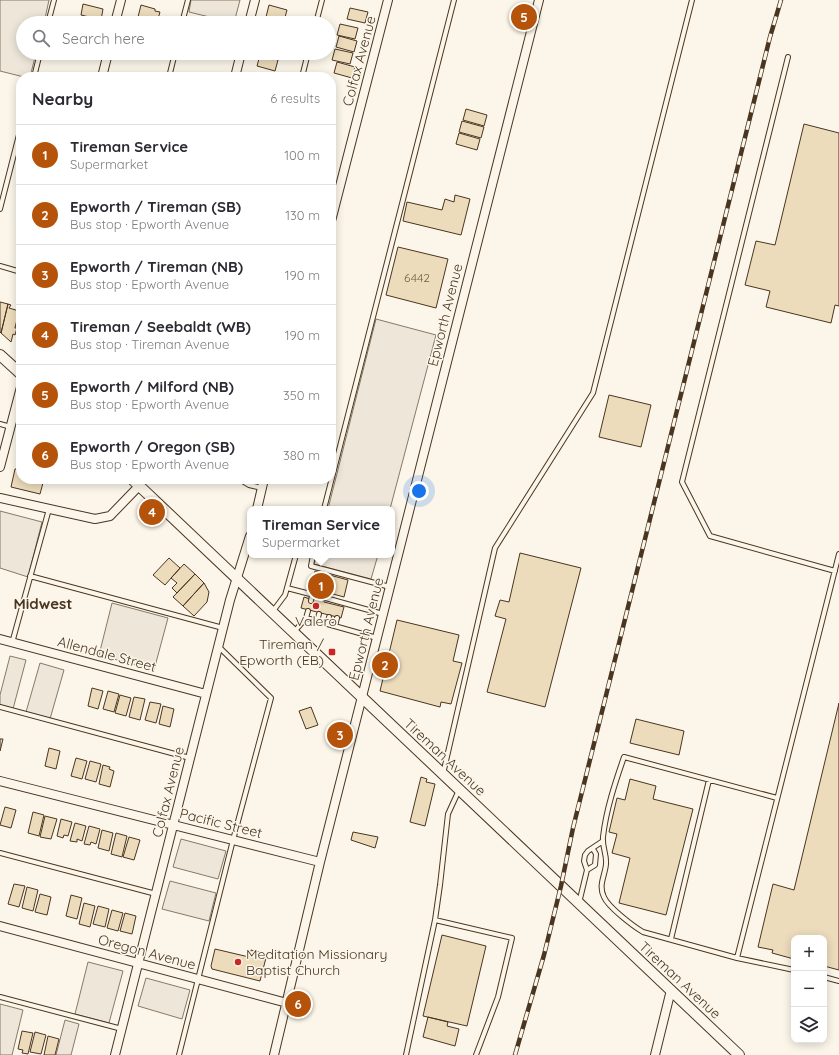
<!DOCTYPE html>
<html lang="en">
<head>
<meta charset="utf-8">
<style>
  :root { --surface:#fff; --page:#f2f2f3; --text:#2b2b33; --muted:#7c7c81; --line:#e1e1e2; --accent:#b45309 }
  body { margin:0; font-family:Quicksand,sans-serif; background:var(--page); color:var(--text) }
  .controls { position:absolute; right:12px; bottom:12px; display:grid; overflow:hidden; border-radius:8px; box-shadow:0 2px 10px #0003 }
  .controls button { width:36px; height:36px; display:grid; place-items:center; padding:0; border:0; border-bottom:1px solid var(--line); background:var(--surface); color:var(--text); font:20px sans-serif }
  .you { position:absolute; left:419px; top:491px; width:14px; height:14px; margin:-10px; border:3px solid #fff; border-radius:50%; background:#1a73e8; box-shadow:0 0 0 6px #1a73e833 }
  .badge { display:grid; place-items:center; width:26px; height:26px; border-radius:50%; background:var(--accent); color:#fff; font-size:13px; font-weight:700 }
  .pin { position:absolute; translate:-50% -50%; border:2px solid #fff; box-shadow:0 1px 4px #0006 }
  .popup { position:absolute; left:247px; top:506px; width:148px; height:52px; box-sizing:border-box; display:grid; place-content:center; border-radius:8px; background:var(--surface); filter:drop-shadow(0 1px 3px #0005); font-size:13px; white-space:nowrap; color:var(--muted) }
  .popup b { font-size:15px; color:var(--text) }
  .popup::after { content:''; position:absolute; left:50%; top:100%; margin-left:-8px; border:8px solid transparent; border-top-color:var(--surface) }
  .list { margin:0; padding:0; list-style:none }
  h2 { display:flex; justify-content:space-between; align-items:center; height:52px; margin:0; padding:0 16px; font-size:17px }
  h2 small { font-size:13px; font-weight:400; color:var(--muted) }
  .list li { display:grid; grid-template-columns:26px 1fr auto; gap:12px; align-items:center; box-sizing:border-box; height:60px; padding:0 16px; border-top:1px solid var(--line) }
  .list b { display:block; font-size:15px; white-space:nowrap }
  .list p { margin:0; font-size:13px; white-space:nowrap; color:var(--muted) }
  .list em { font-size:13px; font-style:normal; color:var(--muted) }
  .icon { flex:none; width:22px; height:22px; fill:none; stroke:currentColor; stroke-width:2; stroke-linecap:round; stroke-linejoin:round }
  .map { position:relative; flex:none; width:839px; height:1055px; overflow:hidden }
  .search { position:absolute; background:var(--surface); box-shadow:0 2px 10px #0003; left:16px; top:16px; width:320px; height:44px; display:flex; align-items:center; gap:10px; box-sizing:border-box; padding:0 14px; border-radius:22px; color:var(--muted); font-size:15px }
  .panel { position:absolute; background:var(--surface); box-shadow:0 2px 10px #0003; left:16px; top:72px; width:320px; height:412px; border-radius:16px }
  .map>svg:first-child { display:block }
  .green { fill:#ede6d9; stroke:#887966 }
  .building { fill:#ecdcbc; stroke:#4a3520 }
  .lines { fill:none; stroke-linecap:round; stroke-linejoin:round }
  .service-casing { stroke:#4a3520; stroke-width:6 }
  .minor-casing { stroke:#4a3520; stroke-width:10 }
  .tertiary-casing { stroke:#4a3520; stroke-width:12 }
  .service { stroke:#fbf6e9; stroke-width:4 }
  .minor { stroke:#fbf6e9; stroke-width:8 }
  .tertiary { stroke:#fbf6e9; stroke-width:10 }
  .rail-casing { stroke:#4a3520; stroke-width:4.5 }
  .rail { stroke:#fbf6e9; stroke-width:3; stroke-dasharray:9; stroke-linecap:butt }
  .poi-dot { fill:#c62828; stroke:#fbf6e9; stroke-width:1.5 }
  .labels { text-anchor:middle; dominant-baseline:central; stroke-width:3; stroke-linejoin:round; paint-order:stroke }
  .number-label { font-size:12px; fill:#725f47 }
  .street-label { font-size:14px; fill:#4a3520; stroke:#fbf6e9 }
  .poi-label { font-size:14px; fill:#4a3520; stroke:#fbf6e9 }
  .neighbourhood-label { font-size:15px; font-weight:bold; fill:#4a3520; stroke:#fbf6e9 }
</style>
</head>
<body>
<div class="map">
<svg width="839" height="1055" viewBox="0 0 839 1055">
  <rect width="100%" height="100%" fill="#fbf6e9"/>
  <!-- green -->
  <path class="green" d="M 0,0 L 49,0 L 44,23 L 23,23 L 23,53 L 36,53 L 30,77 L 24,77 L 0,71 Z
    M 191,0 L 240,0 L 234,23 L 189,12 Z
    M 376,319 L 436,335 L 390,509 L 328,509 Z
    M 0,511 L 42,522 L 28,577 L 0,568 Z
    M 317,555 L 378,555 L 371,579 L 314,564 Z
    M 112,603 L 168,618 L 154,670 L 99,655 Z
    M 10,656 L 26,660 L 13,709 L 0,706 L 0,695 Z
    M 40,663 L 64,670 L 50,719 L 26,712 Z
    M 181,839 L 226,851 L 218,879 L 173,867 Z
    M 170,881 L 216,893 L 209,921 L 162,909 Z
    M 88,962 L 123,971 L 109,1023 L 75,1014 Z
    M 146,978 L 190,990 L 182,1019 L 138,1006 Z
    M 0,1004 L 23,1010 L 12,1055 L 0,1055 Z
    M 65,1020 L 79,1024 L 71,1055 L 56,1055 Z"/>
  <!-- building -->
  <path class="building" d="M 83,4 L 103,9 L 101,20 L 81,15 Z
    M 141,5 L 155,9 L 155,11 L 160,12 L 157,22 L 138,17 Z
    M 269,5 L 287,10 L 284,21 L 266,17 Z
    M 350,8 L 368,12 L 365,23 L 347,19 Z
    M 82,17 L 99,21 L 99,23 L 81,23 Z
    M 137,18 L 156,23 L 136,23 Z
    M 340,24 L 358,28 L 355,39 L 337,35 Z
    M 339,36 L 357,41 L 354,52 L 336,47 Z
    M 335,49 L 353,53 L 350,64 L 332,60 Z
    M 259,53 L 278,53 L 277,58 Z
    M 260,55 L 278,60 L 275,71 L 257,66 Z
    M 337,62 L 355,67 L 352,78 L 334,73 Z
    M 466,109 L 487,115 L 484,126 L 463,120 Z
    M 462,121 L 484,127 L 481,138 L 459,132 Z
    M 804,124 L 839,133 L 839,306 L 835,305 L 831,323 L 766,307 L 770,291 L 745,285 L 756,241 L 775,245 Z
    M 459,133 L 480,139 L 477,150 L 456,144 Z
    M 455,195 L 470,199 L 461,235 L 403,221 L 407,202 L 442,210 L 445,199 L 454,202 Z
    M 398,247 L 448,259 L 436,308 L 386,295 Z
    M 0,302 L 8,304 L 1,333 L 0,332 Z
    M 8,304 L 11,305 L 9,308 L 19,311 L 15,328 L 17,328 L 15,335 L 13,334 L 11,342 L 1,333 Z
    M 609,395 L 651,405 L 641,447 L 599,437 Z
    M 19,468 L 21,468 L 21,479 L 44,479 L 40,494 L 11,487 L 15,469 L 19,469 Z
    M 520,553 L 581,568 L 545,707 L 487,692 L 506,619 L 495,616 L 500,600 L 509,602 Z
    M 169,558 L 180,568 L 165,585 L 153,575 Z
    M 184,564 L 195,574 L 177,593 L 172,588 L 177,583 L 171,578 Z
    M 315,571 L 348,580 L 344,597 L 311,588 Z
    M 195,574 L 204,583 L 183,606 L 173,597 Z
    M 204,583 L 209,592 L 207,602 L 194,616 L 183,606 Z
    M 316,589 L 326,591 L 324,602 L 344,607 L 341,618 L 301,608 L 304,597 L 313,600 Z
    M 397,620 L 459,635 L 453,661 L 462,663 L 451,704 L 441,702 L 440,707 L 380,691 Z
    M 92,688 L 103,691 L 98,709 L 88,706 Z
    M 108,691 L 119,694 L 114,712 L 103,709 Z
    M 120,695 L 131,698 L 126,716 L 115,713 Z
    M 134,697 L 145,699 L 140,720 L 129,717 Z
    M 150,702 L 161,704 L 156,723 L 145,720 Z
    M 839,703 L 839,970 L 824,966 L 824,938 L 794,938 L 794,959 L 772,953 L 773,950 L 758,947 L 773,884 L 794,890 Z
    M 163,706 L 174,709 L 170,727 L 159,724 Z
    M 311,707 L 318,725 L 306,729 L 299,711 Z
    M 636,719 L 684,731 L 679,755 L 630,743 Z
    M 0,739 L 3,739 L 0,751 Z
    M 49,748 L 60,751 L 56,769 L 45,766 Z
    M 76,758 L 87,761 L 82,779 L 71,776 Z
    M 90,761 L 101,764 L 96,782 L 85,779 Z
    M 103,765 L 110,767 L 109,769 L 114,771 L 110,787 L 99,784 Z
    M 421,777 L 427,779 L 426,782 L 435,784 L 425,826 L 410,822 Z
    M 630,779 L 656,786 L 653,799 L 693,809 L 666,915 L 619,903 L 630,858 L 612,853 L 617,834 L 609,832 L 617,798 L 625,800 Z
    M 5,807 L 16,810 L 11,828 L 0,825 Z
    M 33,812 L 44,815 L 39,836 L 28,833 Z
    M 45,816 L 57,819 L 51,839 L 40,837 Z
    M 61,819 L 72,822 L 68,836 L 64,835 L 63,838 L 57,836 Z
    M 75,823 L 86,826 L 82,841 L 77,839 L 77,842 L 70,841 Z
    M 89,826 L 100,829 L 96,844 L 91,842 L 90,845 L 84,844 Z
    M 102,830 L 113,833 L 109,851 L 98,848 Z
    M 353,832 L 378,837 L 375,848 L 351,840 Z
    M 116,833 L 127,836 L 122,857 L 111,854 Z
    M 129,837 L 140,840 L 134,860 L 123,857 Z
    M 14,884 L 25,886 L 19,907 L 8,904 Z
    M 27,887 L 38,890 L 33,911 L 22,908 Z
    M 40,894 L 51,897 L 47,915 L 35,912 Z
    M 71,895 L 82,898 L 77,919 L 66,916 Z
    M 84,903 L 95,906 L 90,927 L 79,924 Z
    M 98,906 L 109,909 L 105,927 L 93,924 Z
    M 112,910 L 123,913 L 118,931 L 107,928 Z
    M 125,913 L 136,916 L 132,934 L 120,931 Z
    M 442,935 L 486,946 L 467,1026 L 423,1016 Z
    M 215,949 L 249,957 L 251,950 L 267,954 L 260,981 L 212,969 L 211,966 Z
    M 428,1017 L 448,1022 L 447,1026 L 459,1029 L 455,1046 L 423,1037 Z
    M 22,1031 L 33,1033 L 28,1054 L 22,1053 L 23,1050 L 18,1049 Z
    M 35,1032 L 46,1035 L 41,1054 L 30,1052 Z
    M 48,1036 L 59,1039 L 55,1055 L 44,1055 Z"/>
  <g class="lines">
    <!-- service casing -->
    <g class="service-casing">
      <path id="service" d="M 48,23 L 54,0
        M 182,23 L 188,0
        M 316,23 L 322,0
        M 788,57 L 682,482 L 710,536 L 835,571
        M 34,77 L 40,53
        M 169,77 L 175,53
        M 302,77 L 308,53
        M 0,209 L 21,127
        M 0,266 L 21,272
        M 0,424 L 11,427
        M 239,479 L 249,485 L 262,488
        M 324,509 L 454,0
        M 313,555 L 311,566 L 390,587
        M 30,576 L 223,628
        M 287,588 L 314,595
        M 322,597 L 383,614
        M 311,601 L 312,595
        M 273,611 L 285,595 L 296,555
        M 306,618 L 377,638
        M 317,621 L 319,614
        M 327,624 L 329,617
        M 335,626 L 337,618
        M 294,632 L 306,618 L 308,611
        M 12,643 L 49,509
        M 0,707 L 190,758
        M 443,774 L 495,548 L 593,393 L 692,0
        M 0,853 L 156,894
        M 587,870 L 595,865 L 596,854 L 593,849
        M 579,903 L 587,870 L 584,861 L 585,855 L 588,851 L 603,841
        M 435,920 L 512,938 L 498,997 L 476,1055
        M 671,939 L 709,780
        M 737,958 L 643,932 C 633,926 608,907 604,897 C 598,885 605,876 606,864 C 607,855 602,847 603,837 C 606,810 615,783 624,757 L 777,798
        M 794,970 L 737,958 L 839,554
        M 824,977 L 839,981
        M 0,997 L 122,1029
        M 179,1055 L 233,840 L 271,698 L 219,647
        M 406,1055 L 435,920 L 440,885 L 448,814 L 459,790"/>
    </g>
    <!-- minor casing -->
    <g class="minor-casing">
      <path id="minor" d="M 115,23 L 121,0
        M 249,23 L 255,0
        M 102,77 L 108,53
        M 235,77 L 241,53
        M 331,221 L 388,0
        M 0,467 L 21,387
        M 0,498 L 95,519 L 110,516 L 139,486
        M 257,509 L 264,479
        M 0,639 L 206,694
        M 0,781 L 320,862
        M 0,926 L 287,1003
        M 115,1055 L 230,600 L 250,536
        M 274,1055 L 320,862 L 539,0
        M 655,1055 L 671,990"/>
    </g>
    <!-- tertiary casing -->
    <g class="tertiary-casing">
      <path id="tertiary" d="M 0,355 L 21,374
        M 132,479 L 739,1055"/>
    </g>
    <!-- service -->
    <use href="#service" class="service"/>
    <!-- minor -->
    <use href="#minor" class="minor"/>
    <!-- tertiary -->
    <use href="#tertiary" class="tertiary"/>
    <!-- rail casing -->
    <g class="rail-casing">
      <path id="rail" d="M 515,1055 L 544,955 L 561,886 L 573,828 L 770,37 L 781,0"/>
    </g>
    <!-- rail -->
    <use href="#rail" class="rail"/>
  </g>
  <!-- markers -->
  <g class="poi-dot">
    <circle cx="316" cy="606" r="4"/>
    <rect x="328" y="648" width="8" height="8" rx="2"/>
    <circle cx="238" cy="962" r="4"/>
  </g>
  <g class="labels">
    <!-- number labels -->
    <g class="number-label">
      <text x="417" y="277">6442</text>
    </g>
    <!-- street labels -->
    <g class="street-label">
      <text transform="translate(359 61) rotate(-75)">Colfax Avenue</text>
      <text transform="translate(445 315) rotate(-76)">Epworth Avenue</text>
      <text transform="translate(366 629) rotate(-76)">Epworth Avenue</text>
      <text transform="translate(107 654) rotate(15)">Allendale Street</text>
      <text transform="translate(445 757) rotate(43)">Tireman Avenue</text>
      <text transform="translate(168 792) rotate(-76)">Colfax Avenue</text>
      <text transform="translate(221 823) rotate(14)">Pacific Street</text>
      <text transform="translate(147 952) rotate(15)">Oregon Avenue</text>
      <text transform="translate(680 980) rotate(43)">Tireman Avenue</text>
    </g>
    <!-- poi labels -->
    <g class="poi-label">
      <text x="316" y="621">Valero</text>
      <text x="324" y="644" text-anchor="end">Tireman /<tspan x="324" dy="16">Epworth (EB)</tspan></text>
      <text x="246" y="954" text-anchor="start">Meditation Missionary<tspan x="246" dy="16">Baptist Church</tspan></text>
    </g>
    <!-- neighbourhood labels -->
    <g class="neighbourhood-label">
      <text x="43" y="603">Midwest</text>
    </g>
  </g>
</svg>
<div class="controls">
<button>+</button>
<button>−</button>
<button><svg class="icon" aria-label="layers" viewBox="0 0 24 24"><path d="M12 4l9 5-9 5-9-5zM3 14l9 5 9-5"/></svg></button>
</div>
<div class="you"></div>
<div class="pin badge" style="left:321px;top:586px">1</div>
<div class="popup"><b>Tireman Service</b>Supermarket</div>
<div class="pin badge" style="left:385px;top:665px">2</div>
<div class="pin badge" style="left:340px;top:735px">3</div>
<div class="pin badge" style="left:152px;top:512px">4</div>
<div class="pin badge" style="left:524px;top:17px">5</div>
<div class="pin badge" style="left:298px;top:1004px">6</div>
<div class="search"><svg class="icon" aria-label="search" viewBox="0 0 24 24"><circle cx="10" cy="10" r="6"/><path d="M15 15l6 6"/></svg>Search here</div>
<section class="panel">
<h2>Nearby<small>6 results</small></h2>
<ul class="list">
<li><span class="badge">1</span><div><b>Tireman Service</b><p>Supermarket</p></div><em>100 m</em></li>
<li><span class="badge">2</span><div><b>Epworth / Tireman (SB)</b><p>Bus stop · Epworth Avenue</p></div><em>130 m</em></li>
<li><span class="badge">3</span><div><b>Epworth / Tireman (NB)</b><p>Bus stop · Epworth Avenue</p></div><em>190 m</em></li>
<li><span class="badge">4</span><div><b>Tireman / Seebaldt (WB)</b><p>Bus stop · Tireman Avenue</p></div><em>190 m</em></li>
<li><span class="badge">5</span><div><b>Epworth / Milford (NB)</b><p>Bus stop · Epworth Avenue</p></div><em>350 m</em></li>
<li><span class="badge">6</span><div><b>Epworth / Oregon (SB)</b><p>Bus stop · Epworth Avenue</p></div><em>380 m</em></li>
</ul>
</section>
</div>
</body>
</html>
